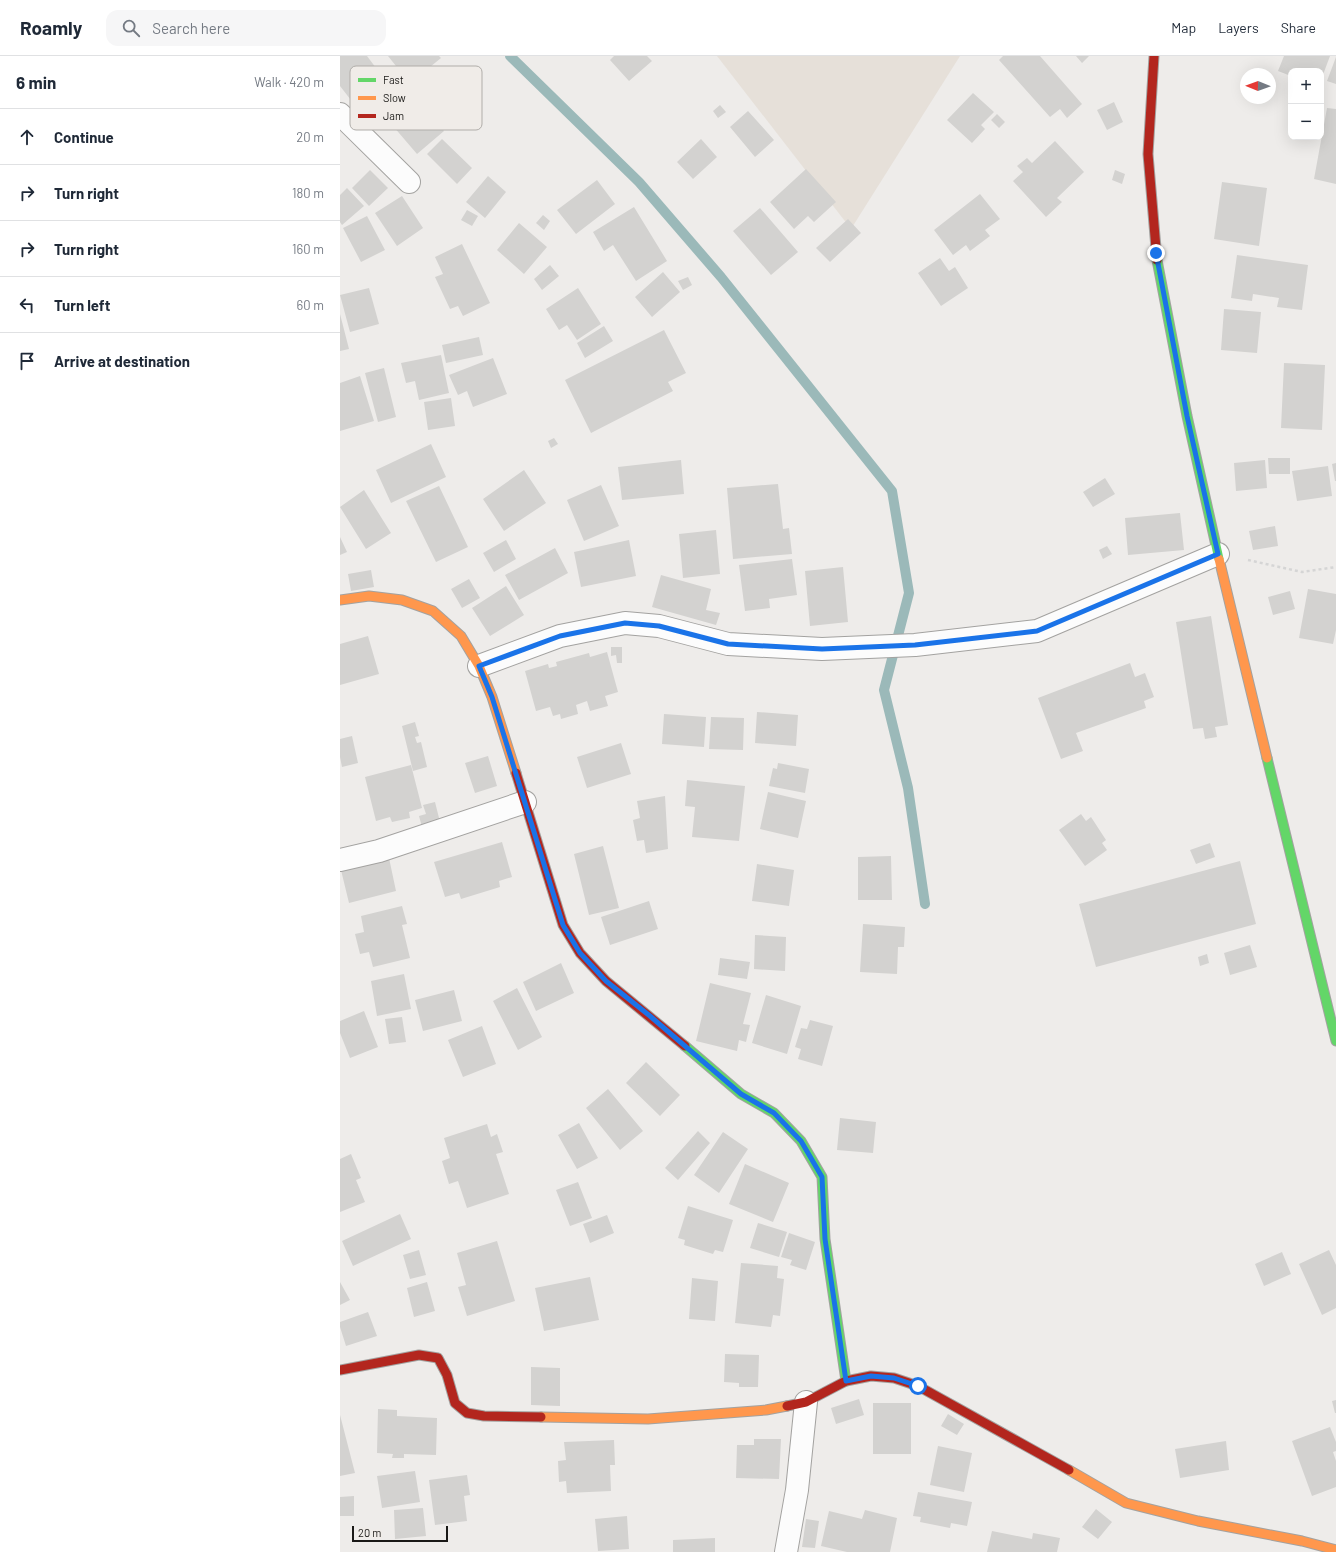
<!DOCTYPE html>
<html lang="en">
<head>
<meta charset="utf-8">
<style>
  :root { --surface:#fff; --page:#f6f6f7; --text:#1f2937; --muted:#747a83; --line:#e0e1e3 }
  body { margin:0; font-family:Barlow,sans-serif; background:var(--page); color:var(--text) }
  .controls { position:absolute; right:12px; top:12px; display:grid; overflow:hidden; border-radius:8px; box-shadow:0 4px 16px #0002 }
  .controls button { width:36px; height:36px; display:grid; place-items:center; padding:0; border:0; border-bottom:1px solid var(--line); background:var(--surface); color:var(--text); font:20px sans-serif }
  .compass { position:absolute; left:900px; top:12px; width:36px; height:36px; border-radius:50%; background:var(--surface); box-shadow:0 4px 16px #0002; rotate:271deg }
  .scale { position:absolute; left:12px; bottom:10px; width:96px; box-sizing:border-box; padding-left:4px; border:2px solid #1a1917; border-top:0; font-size:11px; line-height:14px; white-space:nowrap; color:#1a1917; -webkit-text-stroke:3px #f0ece8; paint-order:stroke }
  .stop { position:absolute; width:12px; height:12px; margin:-9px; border:3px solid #1a73e8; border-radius:50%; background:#fff }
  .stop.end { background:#1a73e8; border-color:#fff; box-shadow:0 1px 4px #0008 }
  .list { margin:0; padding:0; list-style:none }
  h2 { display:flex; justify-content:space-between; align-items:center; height:52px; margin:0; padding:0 16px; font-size:17px }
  h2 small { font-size:13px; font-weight:400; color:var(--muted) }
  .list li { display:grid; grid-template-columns:26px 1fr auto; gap:12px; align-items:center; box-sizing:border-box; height:56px; padding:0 16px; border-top:1px solid var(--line) }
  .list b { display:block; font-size:15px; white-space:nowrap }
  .list em { font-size:13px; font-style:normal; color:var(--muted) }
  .icon { flex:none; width:22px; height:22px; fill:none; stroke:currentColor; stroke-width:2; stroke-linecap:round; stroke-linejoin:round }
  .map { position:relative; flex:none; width:996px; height:1496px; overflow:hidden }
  header { display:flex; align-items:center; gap:24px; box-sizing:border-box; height:56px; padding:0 20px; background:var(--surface); border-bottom:1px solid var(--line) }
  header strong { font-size:19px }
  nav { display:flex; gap:22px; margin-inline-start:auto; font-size:14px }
  .search { width:280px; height:36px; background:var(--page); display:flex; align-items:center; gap:10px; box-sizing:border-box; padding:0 14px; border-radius:12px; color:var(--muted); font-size:15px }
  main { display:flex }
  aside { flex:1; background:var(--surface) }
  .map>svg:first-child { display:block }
  .built { fill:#e6e0d9 }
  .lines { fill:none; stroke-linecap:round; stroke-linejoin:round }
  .stream { stroke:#9bb9b9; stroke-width:10 }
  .building { fill:#d3d2d0 }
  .street-casing { stroke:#a3a2a0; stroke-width:24 }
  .fast-casing { stroke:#a3a2a0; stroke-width:11 }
  .slow-casing { stroke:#a3a2a0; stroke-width:11 }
  .jam-casing { stroke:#a3a2a0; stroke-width:11 }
  .path { stroke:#d5d5d5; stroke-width:2.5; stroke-dasharray:3 3; stroke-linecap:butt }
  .street { stroke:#fcfcfc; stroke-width:22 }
  .fast { stroke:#63d668; stroke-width:9 }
  .slow { stroke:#ff974d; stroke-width:9 }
  .jam { stroke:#b3261e; stroke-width:9 }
  .route { stroke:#1a73e8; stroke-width:5 }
  .key { fill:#f0ece8; stroke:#b0ada9; stroke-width:1 }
  .key-label { font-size:11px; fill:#1a1917 }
</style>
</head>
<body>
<header>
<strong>Roamly</strong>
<div class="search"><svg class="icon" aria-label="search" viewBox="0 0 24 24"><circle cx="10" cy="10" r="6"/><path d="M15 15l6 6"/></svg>Search here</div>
<nav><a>Map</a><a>Layers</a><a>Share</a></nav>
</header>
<main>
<aside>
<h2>6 min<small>Walk · 420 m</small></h2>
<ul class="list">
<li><svg class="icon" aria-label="ahead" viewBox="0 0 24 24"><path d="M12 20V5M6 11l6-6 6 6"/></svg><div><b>Continue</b></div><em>20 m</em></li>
<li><svg class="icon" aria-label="right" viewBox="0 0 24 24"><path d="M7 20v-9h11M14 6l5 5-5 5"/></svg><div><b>Turn right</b></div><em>180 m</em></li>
<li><svg class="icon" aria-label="right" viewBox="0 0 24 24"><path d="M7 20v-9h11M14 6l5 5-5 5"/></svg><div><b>Turn right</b></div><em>160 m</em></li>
<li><svg class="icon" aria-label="left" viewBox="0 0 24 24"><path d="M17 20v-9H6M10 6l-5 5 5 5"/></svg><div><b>Turn left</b></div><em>60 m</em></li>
<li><svg class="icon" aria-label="arrive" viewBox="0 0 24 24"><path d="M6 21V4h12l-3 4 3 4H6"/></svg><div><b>Arrive at destination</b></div></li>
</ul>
</aside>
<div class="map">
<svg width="996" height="1496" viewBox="0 0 996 1496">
  <rect width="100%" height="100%" fill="#eeecea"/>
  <!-- built -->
  <path class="built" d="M 377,0 L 620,0 L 511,173 Z"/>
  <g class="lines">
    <!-- stream -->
    <path class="stream" d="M 170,0 L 299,126 L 381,221 L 552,435 L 569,537 L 544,634 L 568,732 L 585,848"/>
  </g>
  <!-- building -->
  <path class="building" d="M 0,0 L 27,0 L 45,24 L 14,48 L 0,30 Z
    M 48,0 L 99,0 L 101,2 L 74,24 L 64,12 L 60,15 Z
    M 274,0 L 307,0 L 312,5 L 289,25 L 270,4 Z
    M 663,0 L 700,0 L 742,48 L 727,62 L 720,53 L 710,61 L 659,4 Z
    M 736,0 L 749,0 L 742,7 Z
    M 944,0 L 990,0 L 981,24 L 981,15 L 951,15 L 951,20 L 938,15 Z
    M 996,1 L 996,28 L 987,25 Z
    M 633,37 L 654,56 L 641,69 L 645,73 L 632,87 L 607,64 Z
    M 774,46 L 783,66 L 767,74 L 757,54 Z
    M 80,47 L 104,75 L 77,98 L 53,70 Z
    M 380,49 L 386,56 L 378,62 L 373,55 Z
    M 987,52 L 996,53 L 996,128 L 974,123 Z
    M 408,55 L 434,84 L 415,101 L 390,71 Z
    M 657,58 L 665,66 L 659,72 L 651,64 Z
    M 102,83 L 132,112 L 117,128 L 87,98 Z
    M 361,83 L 377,101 L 353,123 L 337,106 Z
    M 715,85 L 744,116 L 717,142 L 722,146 L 706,161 L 673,125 L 683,116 L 677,110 L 687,102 L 692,107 Z
    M 466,113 L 496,146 L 474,166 L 468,160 L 454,173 L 430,146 Z
    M 30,114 L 48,132 L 29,150 L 12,132 Z
    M 775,114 L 785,118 L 782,128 L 772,124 Z
    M 148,120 L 166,136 L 145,162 L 126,146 Z
    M 257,124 L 275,148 L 236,178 L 217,154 Z
    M 882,126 L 927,132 L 919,190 L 874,183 Z
    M 7,132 L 24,150 L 2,169 L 0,166 L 0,139 Z
    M 640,138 L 660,163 L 645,174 L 650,180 L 630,195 L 626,189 L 613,199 L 594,174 Z
    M 62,140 L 83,172 L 57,190 L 35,157 Z
    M 294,151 L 327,205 L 296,225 L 273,189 L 264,195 L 253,176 Z
    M 420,152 L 458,196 L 431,219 L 393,175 Z
    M 127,154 L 138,160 L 132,170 L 121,164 Z
    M 203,159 L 210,165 L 204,174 L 196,167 Z
    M 27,160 L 45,194 L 21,206 L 3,172 Z
    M 508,163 L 521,177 L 490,206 L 476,192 Z
    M 179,167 L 207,191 L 184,218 L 157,194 Z
    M 122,188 L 150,247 L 123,260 L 118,250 L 110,253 L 95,221 L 103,218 L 95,201 Z
    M 897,199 L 968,209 L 962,254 L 937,251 L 939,242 L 913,238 L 912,245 L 891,242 Z
    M 600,202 L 609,215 L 615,211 L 628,232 L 601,250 L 578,217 Z
    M 210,209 L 219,220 L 202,234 L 194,223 Z
    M 323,216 L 340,236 L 312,261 L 295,241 Z
    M 348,221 L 352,229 L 343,234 L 338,225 Z
    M 29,232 L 39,268 L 10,276 L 0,239 Z
    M 238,232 L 261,268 L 237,284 L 227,269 L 219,274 L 206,253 Z
    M 884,253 L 921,256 L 917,297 L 881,294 Z
    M 0,258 L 9,293 L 0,295 Z
    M 264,270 L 273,285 L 245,302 L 237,287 Z
    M 324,274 L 346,317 L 328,326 L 333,335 L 251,377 L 225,324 Z
    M 139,281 L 143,299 L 106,307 L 102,289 Z
    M 101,299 L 109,337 L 79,344 L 75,325 L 66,327 L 61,307 Z
    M 153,302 L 167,338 L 133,351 L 127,335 L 118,339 L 109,319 Z
    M 944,307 L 985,309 L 982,374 L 941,372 Z
    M 44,312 L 56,361 L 38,366 L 25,317 Z
    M 20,320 L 34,365 L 0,375 L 0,327 Z
    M 111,342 L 115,370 L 88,374 L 84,346 Z
    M 214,382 L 218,388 L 211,392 L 208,385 Z
    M 91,388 L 106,421 L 51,447 L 36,414 Z
    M 928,402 L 950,402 L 950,418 L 929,418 Z
    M 341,404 L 344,438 L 282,444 L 278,411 Z
    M 925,404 L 927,432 L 896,435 L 894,407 Z
    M 996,407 L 996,425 L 995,425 L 992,408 Z
    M 988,410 L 992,440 L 957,445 L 952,415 Z
    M 184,414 L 206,447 L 164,475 L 143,443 Z
    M 765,422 L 775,438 L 753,451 L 743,436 Z
    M 438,428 L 443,473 L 449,472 L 452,498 L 393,503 L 387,432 Z
    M 261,429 L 279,470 L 244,485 L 227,444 Z
    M 99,430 L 128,491 L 96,506 L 66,445 Z
    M 24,434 L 51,477 L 26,493 L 0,451 Z
    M 840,457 L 844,494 L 788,499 L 785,462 Z
    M 935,470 L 938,490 L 913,494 L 909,475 Z
    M 376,474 L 380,518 L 343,522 L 339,478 Z
    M 0,481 L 7,496 L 0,499 Z
    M 166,484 L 176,503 L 154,516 L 143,497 Z
    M 289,484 L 296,520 L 241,531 L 234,496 Z
    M 767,490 L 772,498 L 763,503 L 759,494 Z
    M 215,492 L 228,517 L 179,544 L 165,519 Z
    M 452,503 L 457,539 L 429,543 L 430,552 L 405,555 L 399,509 Z
    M 503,511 L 508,566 L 470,570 L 465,515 Z
    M 31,514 L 34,531 L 11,535 L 8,518 Z
    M 321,519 L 371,533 L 366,554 L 380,557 L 376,569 L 312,551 Z
    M 129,523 L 140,542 L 122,552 L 111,533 Z
    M 166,530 L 184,559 L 150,580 L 132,552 Z
    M 968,533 L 996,538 L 996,574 L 993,588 L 959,582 Z
    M 950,535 L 955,553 L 933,559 L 928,541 Z
    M 871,560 L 888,669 L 875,671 L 877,681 L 865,683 L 863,672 L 853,673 L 836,566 Z
    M 28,580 L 39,618 L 0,629 L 0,588 Z
    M 271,591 L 282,591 L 282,607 L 277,607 L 276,599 L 271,600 Z
    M 267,596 L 278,636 L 265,640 L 268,650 L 250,655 L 247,645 L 236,649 L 238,658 L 221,663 L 220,658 L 213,660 L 210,651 L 196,655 L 185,615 L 208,608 L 209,612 L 217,610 L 216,606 L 249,597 L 250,601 Z
    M 790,607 L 795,621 L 805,617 L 814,641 L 804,645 L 806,652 L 736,677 L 743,695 L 721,703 L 698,642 Z
    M 417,656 L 458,659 L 456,690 L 415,687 Z
    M 324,658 L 366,661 L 364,691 L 322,688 Z
    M 371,661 L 404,662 L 403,694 L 369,693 Z
    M 75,666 L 79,680 L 75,681 L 77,687 L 81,686 L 87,711 L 73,715 L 62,670 Z
    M 12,680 L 18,707 L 2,711 L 0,701 L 0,683 Z
    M 281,687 L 291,718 L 247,732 L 237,701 Z
    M 148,700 L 157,730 L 135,737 L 125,707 Z
    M 438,707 L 469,713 L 465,737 L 429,730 L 433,712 L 437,713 Z
    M 71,709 L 82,752 L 69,756 L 70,762 L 52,766 L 50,761 L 36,765 L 25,721 Z
    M 347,724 L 405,730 L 399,785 L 352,781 L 355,751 L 345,750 Z
    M 428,736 L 466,745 L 458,782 L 420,773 Z
    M 325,740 L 328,793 L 306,797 L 304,784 L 297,785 L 293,764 L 300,762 L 297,745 Z
    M 95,746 L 100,766 L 82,771 L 79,760 L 86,758 L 83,749 Z
    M 741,758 L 746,765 L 751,761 L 766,784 L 762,787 L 767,794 L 745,810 L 719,774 Z
    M 162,786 L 172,821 L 159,825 L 160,831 L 121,843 L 119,837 L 105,841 L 94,806 Z
    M 870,787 L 875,801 L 856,808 L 850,794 Z
    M 263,790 L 279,852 L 249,859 L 234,798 Z
    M 551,800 L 552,844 L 518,844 L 518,801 Z
    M 49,802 L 56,835 L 9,847 L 1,814 Z
    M 900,805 L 916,868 L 756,911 L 739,848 Z
    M 417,808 L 454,814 L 449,850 L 412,845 Z
    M 309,845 L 318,873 L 270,889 L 261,861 Z
    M 62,850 L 67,868 L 62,869 L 70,902 L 33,911 L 29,896 L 20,898 L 15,878 L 24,876 L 21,860 Z
    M 523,868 L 565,871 L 564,891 L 558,891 L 557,918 L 520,916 Z
    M 415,879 L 446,881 L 445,915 L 414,913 Z
    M 910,889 L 917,911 L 890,919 L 884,897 Z
    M 867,898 L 869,907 L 860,910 L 858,901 Z
    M 380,902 L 410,906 L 407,923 L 378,919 Z
    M 221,907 L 234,937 L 196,955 L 183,926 Z
    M 64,918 L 71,953 L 37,960 L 31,925 Z
    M 370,927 L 411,937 L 403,968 L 410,969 L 406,986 L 399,984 L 397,995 L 356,985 Z
    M 177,932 L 202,981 L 178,994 L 153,945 Z
    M 114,934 L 122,965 L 83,975 L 75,944 Z
    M 426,939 L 461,950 L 447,998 L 412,987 Z
    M 24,955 L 38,991 L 10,1002 L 0,977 L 0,965 Z
    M 62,961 L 66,986 L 49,988 L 45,963 Z
    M 470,964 L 493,970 L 482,1010 L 458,1003 L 461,993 L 455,991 L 461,972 L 467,973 Z
    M 142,970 L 156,1008 L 123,1021 L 108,984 Z
    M 306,1006 L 340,1039 L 320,1060 L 286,1027 Z
    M 268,1033 L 303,1075 L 280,1094 L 246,1052 Z
    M 500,1062 L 536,1066 L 533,1097 L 497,1094 Z
    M 239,1067 L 258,1102 L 237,1113 L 218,1079 Z
    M 147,1068 L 151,1081 L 157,1078 L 163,1096 L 156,1098 L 169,1138 L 127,1152 L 118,1125 L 109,1128 L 102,1105 L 110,1102 L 104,1082 Z
    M 358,1075 L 370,1087 L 338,1124 L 325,1112 Z
    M 383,1076 L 408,1093 L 379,1137 L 354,1119 Z
    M 11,1098 L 21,1122 L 16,1124 L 25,1146 L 0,1156 L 0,1103 Z
    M 405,1108 L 449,1127 L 433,1166 L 389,1148 Z
    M 238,1126 L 252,1162 L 230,1170 L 216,1134 Z
    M 348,1150 L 393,1164 L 383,1196 L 375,1194 L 373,1198 L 344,1189 L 345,1184 L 338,1182 Z
    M 60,1158 L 71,1183 L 13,1210 L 2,1185 Z
    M 267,1159 L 274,1177 L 250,1187 L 243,1168 Z
    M 418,1167 L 447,1176 L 439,1201 L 410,1192 Z
    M 449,1177 L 475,1186 L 466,1214 L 450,1209 L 452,1204 L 441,1201 Z
    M 157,1185 L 175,1245 L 127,1260 L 118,1231 L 126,1229 L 117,1197 Z
    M 79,1194 L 86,1219 L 70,1223 L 63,1199 Z
    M 989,1194 L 996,1209 L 996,1252 L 982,1259 L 959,1208 Z
    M 942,1196 L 951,1218 L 924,1230 L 915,1208 Z
    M 401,1207 L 438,1210 L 437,1222 L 444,1223 L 440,1260 L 433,1259 L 431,1271 L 395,1267 Z
    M 250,1221 L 259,1264 L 204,1275 L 195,1232 Z
    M 352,1222 L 378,1225 L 375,1265 L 349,1263 Z
    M 0,1226 L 10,1244 L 0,1249 Z
    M 87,1226 L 95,1255 L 74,1261 L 67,1232 Z
    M 28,1256 L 37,1280 L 6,1290 L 0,1271 L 0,1266 Z
    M 385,1298 L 419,1299 L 418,1331 L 399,1331 L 399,1327 L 384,1326 Z
    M 191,1311 L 220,1312 L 220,1350 L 191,1349 Z
    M 519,1343 L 524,1359 L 496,1368 L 491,1352 Z
    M 996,1344 L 996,1357 L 995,1357 L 992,1345 Z
    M 533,1347 L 571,1347 L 571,1398 L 533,1398 Z
    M 38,1353 L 57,1354 L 57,1360 L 97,1362 L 96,1399 L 64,1398 L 64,1402 L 52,1402 L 53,1398 L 37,1397 Z
    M 608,1358 L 624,1368 L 617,1379 L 601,1370 Z
    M 0,1359 L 15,1417 L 0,1420 Z
    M 990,1371 L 996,1386 L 996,1395 L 993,1396 L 996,1405 L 996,1431 L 972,1440 L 952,1385 Z
    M 414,1383 L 441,1383 L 439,1423 L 396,1422 L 397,1389 L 414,1389 Z
    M 274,1384 L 275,1409 L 270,1409 L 271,1435 L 227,1437 L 226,1425 L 219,1426 L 218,1405 L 226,1404 L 224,1386 Z
    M 886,1385 L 889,1414 L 840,1422 L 835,1393 Z
    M 598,1390 L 632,1397 L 624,1436 L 590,1429 Z
    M 75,1415 L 80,1446 L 42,1452 L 37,1420 Z
    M 127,1419 L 130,1439 L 124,1440 L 127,1465 L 95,1469 L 89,1424 Z
    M 578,1436 L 632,1446 L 627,1470 L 611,1467 L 610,1472 L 580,1466 L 581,1461 L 573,1460 Z
    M 14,1440 L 14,1460 L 0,1460 L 0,1441 Z
    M 83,1452 L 86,1480 L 55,1483 L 54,1454 Z
    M 756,1453 L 772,1466 L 758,1483 L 742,1471 Z
    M 525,1454 L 557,1462 L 550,1496 L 507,1496 L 481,1490 L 489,1455 L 522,1463 Z
    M 287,1460 L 289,1493 L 258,1495 L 255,1463 Z
    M 466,1463 L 479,1465 L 475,1492 L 462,1491 Z
    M 652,1475 L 692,1483 L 693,1477 L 720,1482 L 717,1496 L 647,1496 Z
    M 375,1482 L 375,1496 L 333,1496 L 333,1484 Z"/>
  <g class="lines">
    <!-- street casing -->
    <g class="street-casing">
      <path id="street" d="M 0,58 L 69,126
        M 139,610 L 220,580 L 285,567 L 319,570 L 388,588 L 482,593 L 575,589 L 697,575 L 878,498
        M 0,804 L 39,795 L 185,746
        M 446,1496 L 457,1434 L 466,1346"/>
    </g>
    <!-- fast casing -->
    <g class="fast-casing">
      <path id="fast" d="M 817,204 L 847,360 L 879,503
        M 927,702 L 996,985
        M 345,990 L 401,1038 L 434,1057 L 461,1085 L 482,1121 L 485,1183 L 506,1325"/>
    </g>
    <!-- slow casing -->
    <g class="slow-casing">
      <path id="slow" d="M 879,503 L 927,702
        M 0,544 L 29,540 L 62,544 L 93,555 L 121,580 L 139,610 L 152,641 L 176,717
        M 201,1361 L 308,1363 L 426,1354 L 447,1350
        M 729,1414 L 786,1447 L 858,1465 L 962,1485 L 996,1494"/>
    </g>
    <!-- jam casing -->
    <g class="jam-casing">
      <path id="jam" d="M 814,0 L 808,98 L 817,204
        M 176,717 L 223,869 L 240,897 L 266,925 L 345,990
        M 0,1314 L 79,1299 L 98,1302 L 107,1319 L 115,1347 L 127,1357 L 144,1360 L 201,1361
        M 447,1350 L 466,1346 L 506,1325 L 531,1320 L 554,1322 L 578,1330 L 729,1414"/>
    </g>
    <!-- path -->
    <path class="path" d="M 908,504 L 962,516 L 996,511"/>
    <!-- street -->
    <use href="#street" class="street"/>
    <!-- fast -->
    <use href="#fast" class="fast"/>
    <!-- slow -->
    <use href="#slow" class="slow"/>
    <!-- jam -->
    <use href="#jam" class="jam"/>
  </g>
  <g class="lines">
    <!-- route -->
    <path class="route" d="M 578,1330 L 554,1322 L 531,1320 L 506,1325 L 485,1183 L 482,1121 L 461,1085 L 434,1057 L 401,1038 L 310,960 L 266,925 L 240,897 L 223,869 L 152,641 L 139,610 L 220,580 L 285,567 L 319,570 L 388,588 L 482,593 L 575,589 L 697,575 L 878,498 L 847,360 L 816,197"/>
  </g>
  <!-- legend -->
  <rect x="10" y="10" width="132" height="64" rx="6" class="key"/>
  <rect x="18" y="22" width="18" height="4" fill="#63d668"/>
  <rect x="18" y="40" width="18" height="4" fill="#ff974d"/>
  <rect x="18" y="58" width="18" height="4" fill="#b3261e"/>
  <g class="key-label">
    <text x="43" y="28">Fast</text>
    <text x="43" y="46">Slow</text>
    <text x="43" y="64">Jam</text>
  </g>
</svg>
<div class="controls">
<button>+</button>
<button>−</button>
</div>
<svg class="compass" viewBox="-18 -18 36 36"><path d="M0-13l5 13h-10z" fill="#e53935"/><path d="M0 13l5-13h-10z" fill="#747a83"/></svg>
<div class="scale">20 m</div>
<div class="stop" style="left:578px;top:1330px"></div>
<div class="stop end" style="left:816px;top:197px"></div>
</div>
</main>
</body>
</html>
